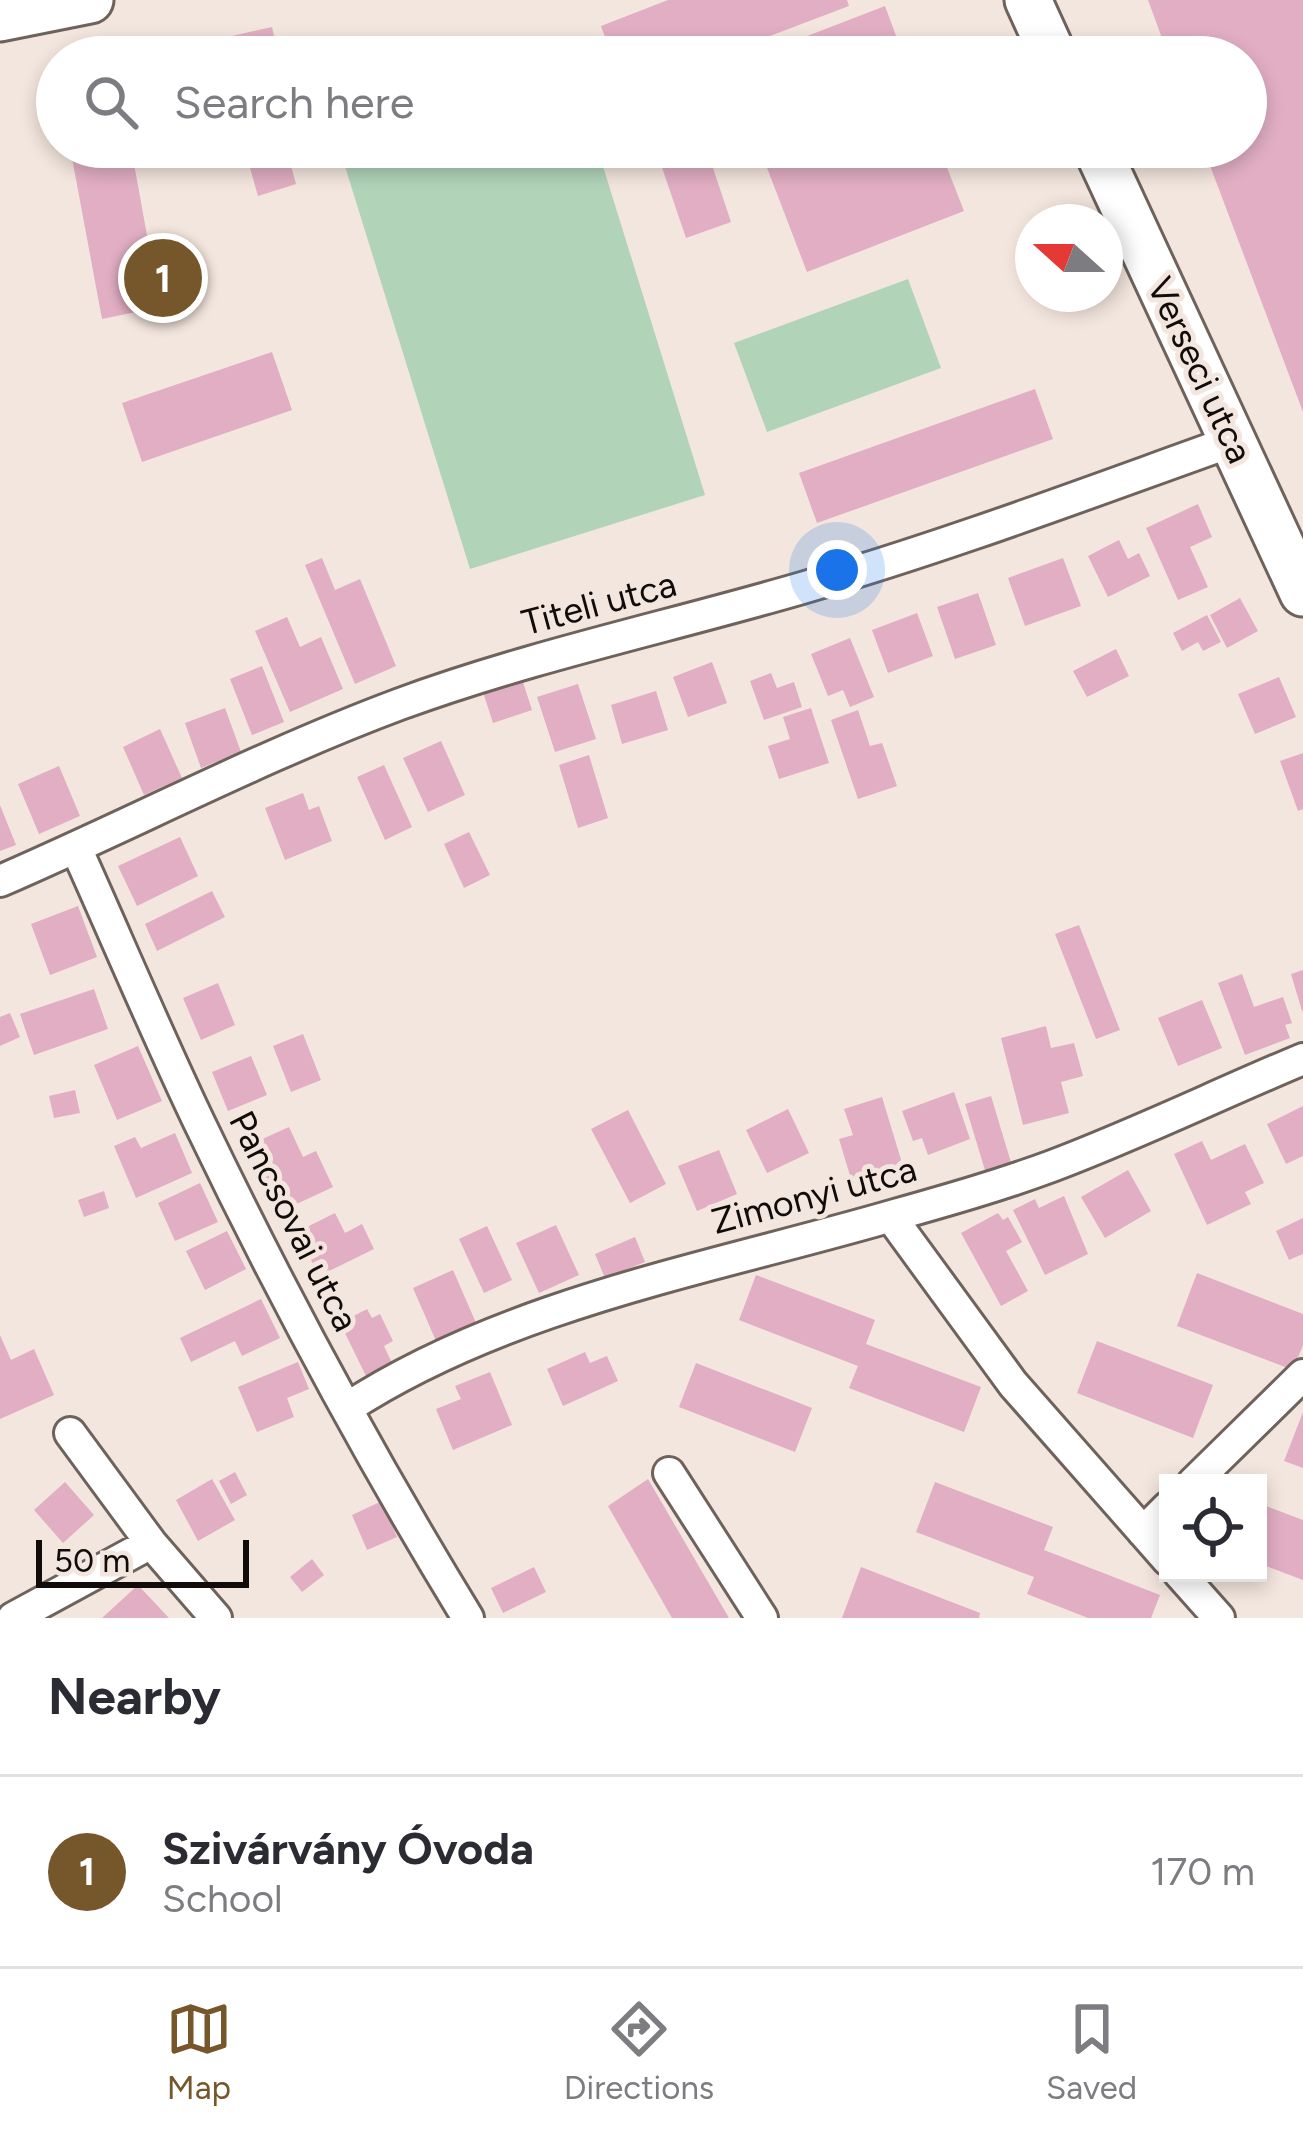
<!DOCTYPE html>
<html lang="en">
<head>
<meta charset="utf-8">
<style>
  :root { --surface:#fff; --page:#f2f2f3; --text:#2b2b33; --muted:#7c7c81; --line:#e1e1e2; --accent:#75572b }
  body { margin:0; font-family:Figtree,sans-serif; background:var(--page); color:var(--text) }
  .controls { position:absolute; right:36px; bottom:36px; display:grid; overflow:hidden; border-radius:0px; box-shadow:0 6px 18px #0003 }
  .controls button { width:108px; height:108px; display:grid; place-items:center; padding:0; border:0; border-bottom:3px solid var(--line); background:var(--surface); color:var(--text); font:60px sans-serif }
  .compass { position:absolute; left:1015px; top:204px; width:108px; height:108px; border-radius:50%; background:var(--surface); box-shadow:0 6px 18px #0003; rotate:291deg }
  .scale { position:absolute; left:36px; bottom:30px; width:213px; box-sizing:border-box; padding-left:12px; border:6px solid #110c0a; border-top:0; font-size:33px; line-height:42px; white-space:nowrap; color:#110c0a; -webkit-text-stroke:9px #f3e6de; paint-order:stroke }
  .you { position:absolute; left:837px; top:570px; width:42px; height:42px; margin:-30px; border:9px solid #fff; border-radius:50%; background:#1a73e8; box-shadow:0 0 0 18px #1a73e833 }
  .badge { display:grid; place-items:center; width:78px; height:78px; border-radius:50%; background:var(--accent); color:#fff; font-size:39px; font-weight:700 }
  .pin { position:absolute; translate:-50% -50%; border:6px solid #fff; box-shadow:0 3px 12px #0006 }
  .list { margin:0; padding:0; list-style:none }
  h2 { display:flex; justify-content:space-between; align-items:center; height:156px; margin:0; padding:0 48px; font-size:51px }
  h2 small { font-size:39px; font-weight:400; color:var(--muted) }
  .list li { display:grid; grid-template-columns:78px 1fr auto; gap:36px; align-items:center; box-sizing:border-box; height:192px; padding:0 48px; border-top:3px solid var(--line) }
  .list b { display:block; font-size:45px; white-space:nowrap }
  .list p { margin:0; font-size:39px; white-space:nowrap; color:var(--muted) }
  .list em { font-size:39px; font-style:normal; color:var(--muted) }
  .icon { flex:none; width:66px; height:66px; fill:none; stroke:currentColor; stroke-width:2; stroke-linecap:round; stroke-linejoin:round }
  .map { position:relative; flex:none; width:1303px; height:1618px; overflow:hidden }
  .search { position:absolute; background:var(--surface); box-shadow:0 6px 18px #0003; left:36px; right:36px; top:36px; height:132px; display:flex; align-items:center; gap:30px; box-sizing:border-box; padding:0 42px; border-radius:66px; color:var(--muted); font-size:45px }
  .sheet { height:348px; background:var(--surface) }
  nav { display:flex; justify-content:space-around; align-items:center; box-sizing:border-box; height:168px; border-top:3px solid var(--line); background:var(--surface); font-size:33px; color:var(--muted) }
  nav a { display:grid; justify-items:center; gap:6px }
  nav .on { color:var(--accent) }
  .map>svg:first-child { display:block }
  .green { fill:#b1d4b9 }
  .building { fill:#e2aec3 }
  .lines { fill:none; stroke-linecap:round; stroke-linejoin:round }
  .street-casing { stroke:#6e635c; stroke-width:36 }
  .secondary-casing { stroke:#6e635c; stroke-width:51 }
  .street { stroke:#fff; stroke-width:30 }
  .secondary { stroke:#fff; stroke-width:45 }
  .labels { text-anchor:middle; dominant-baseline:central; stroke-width:10; stroke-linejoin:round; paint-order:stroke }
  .street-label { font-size:36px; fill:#110c0a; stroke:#f3e6de }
</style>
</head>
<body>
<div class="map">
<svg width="1303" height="1618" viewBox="0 0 1303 1618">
  <rect width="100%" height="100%" fill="#f3e6de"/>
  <!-- green -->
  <path class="green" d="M 339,147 L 597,147 L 705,495 L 470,569 Z
    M 908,279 L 941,368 L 767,432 L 734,343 Z"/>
  <!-- building -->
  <path class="building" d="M 668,0 L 847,0 L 849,6 L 715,57 L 612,57 L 601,26 Z
    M 1148,0 L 1303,0 L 1303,412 L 1203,147 L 1246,147 L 1246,57 L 1169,57 Z
    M 885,6 L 904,57 L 753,57 Z
    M 272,27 L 278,54 L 236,57 L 232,36 Z
    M 70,147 L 131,147 L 160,307 L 102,319 Z
    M 244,147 L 286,147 L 296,184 L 258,196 Z
    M 655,147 L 706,147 L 731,222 L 686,238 Z
    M 759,147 L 939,147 L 964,211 L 807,272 Z
    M 272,352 L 292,410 L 142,462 L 122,403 Z
    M 1035,389 L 1053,439 L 817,523 L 799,473 Z
    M 1198,504 L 1212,537 L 1190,547 L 1208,587 L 1178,600 L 1146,528 Z
    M 1119,540 L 1128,559 L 1139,553 L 1150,576 L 1108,597 L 1088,556 Z
    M 322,558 L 335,590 L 360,579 L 396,666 L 355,684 L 305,565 Z
    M 1063,558 L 1081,606 L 1025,626 L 1008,578 Z
    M 978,593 L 996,645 L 955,659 L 937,607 Z
    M 1240,598 L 1258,631 L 1227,648 L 1210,615 Z
    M 917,613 L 933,656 L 888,673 L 872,630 Z
    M 1207,615 L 1221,642 L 1203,651 L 1198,642 L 1182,651 L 1173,633 Z
    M 287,617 L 300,647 L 321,637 L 343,689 L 290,712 L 255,631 Z
    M 850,638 L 874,697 L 850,707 L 843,690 L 828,696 L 811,654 Z
    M 1116,649 L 1129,676 L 1087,697 L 1073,671 Z
    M 712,662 L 727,703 L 688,717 L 673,677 Z
    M 262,666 L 284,722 L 252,735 L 230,679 Z
    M 771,673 L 777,688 L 794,682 L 802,707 L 764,720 L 750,681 Z
    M 1279,677 L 1296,717 L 1255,734 L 1238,694 Z
    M 522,679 L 532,710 L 493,723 L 483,692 Z
    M 578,684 L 596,739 L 555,752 L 537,697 Z
    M 656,691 L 668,730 L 622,744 L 611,705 Z
    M 225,708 L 241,752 L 201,768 L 185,723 Z
    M 811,708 L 829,763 L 779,779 L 768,746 L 790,739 L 783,717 Z
    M 858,710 L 870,746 L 882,743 L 897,786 L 858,799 L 831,720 Z
    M 160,729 L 182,778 L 144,795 L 123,747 Z
    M 441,741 L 465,795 L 428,812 L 403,758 Z
    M 1303,753 L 1303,809 L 1298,811 L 1280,761 Z
    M 589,755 L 608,818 L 578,828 L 559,765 Z
    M 384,765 L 412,827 L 385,840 L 357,777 Z
    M 59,766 L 80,816 L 39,834 L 18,784 Z
    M 303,793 L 309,810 L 319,806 L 332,841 L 285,860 L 265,808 Z
    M 0,805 L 16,845 L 0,851 Z
    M 469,832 L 490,875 L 464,888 L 444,844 Z
    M 180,837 L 198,876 L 137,906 L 118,866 Z
    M 212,891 L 225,917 L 157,951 L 145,924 Z
    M 78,906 L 97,957 L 50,975 L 31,924 Z
    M 1079,925 L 1120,1030 L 1096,1039 L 1055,934 Z
    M 1303,970 L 1303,1011 L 1302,1011 L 1291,974 Z
    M 1242,974 L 1254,1007 L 1283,997 L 1292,1023 L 1285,1025 L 1290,1038 L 1245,1055 L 1218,983 Z
    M 218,983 L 235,1025 L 201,1040 L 183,998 Z
    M 94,989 L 108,1029 L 34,1055 L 20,1014 Z
    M 1202,1000 L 1222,1048 L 1178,1066 L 1158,1018 Z
    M 10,1013 L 20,1037 L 0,1046 L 0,1017 Z
    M 1046,1026 L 1051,1048 L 1074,1043 L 1083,1076 L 1061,1082 L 1069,1113 L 1023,1125 L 1001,1038 Z
    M 303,1034 L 321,1080 L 291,1092 L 273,1046 Z
    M 138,1046 L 162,1101 L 117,1120 L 94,1065 Z
    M 251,1056 L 267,1095 L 228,1111 L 212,1072 Z
    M 75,1090 L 80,1113 L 54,1118 L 49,1096 Z
    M 954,1092 L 970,1139 L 928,1155 L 922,1138 L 913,1141 L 902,1111 Z
    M 991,1096 L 1013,1169 L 987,1177 L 965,1104 Z
    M 882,1097 L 902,1163 L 851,1179 L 839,1139 L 853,1135 L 844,1109 Z
    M 1303,1106 L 1303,1156 L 1286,1164 L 1267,1124 Z
    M 788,1109 L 809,1153 L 767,1173 L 746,1130 Z
    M 628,1110 L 666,1184 L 630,1203 L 591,1129 Z
    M 289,1127 L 303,1157 L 316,1151 L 333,1187 L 288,1208 L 274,1179 L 259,1186 L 242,1148 Z
    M 175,1133 L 192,1173 L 136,1198 L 114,1146 L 135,1137 L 141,1148 Z
    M 1202,1141 L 1211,1160 L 1245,1144 L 1264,1183 L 1245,1192 L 1251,1204 L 1207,1225 L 1174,1154 Z
    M 719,1150 L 737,1194 L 697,1211 L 678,1166 Z
    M 1128,1170 L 1151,1211 L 1105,1238 L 1081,1197 Z
    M 200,1183 L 218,1222 L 175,1241 L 158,1203 Z
    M 104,1191 L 109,1208 L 84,1217 L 78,1200 Z
    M 1064,1196 L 1088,1254 L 1045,1275 L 1013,1210 L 1035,1199 L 1039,1208 Z
    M 335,1213 L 345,1233 L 362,1224 L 374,1249 L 319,1276 L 297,1232 Z
    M 998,1213 L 1003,1220 L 1008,1217 L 1022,1242 L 1006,1251 L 1028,1291 L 1001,1306 L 961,1233 Z
    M 1303,1218 L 1303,1254 L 1289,1260 L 1276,1231 Z
    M 556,1225 L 579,1275 L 539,1293 L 516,1243 Z
    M 487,1226 L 512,1280 L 484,1293 L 459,1239 Z
    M 227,1231 L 246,1269 L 205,1290 L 186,1251 Z
    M 635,1237 L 645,1262 L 605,1278 L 595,1254 Z
    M 453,1270 L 476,1323 L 436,1341 L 413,1288 Z
    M 1197,1273 L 1303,1314 L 1303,1345 L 1293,1370 L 1177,1326 Z
    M 756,1275 L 875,1320 L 866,1344 L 981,1387 L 964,1432 L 849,1388 L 858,1366 L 739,1320 Z
    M 261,1299 L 280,1338 L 242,1356 L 235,1341 L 191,1362 L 180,1338 Z
    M 367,1309 L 372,1318 L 380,1314 L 393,1341 L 384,1346 L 392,1363 L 366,1376 L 340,1323 Z
    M 0,1335 L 11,1360 L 34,1349 L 54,1395 L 0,1419 Z
    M 1097,1341 L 1213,1385 L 1193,1438 L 1077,1393 Z
    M 585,1352 L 590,1363 L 607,1356 L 618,1381 L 563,1406 L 547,1369 Z
    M 298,1362 L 309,1389 L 287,1398 L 294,1417 L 257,1432 L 238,1387 Z
    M 696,1363 L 812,1408 L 795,1452 L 679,1407 Z
    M 490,1372 L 512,1425 L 453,1450 L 436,1409 L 461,1399 L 455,1386 Z
    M 1303,1412 L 1303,1468 L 1284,1461 Z
    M 235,1472 L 247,1495 L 231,1504 L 219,1481 Z
    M 212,1479 L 235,1520 L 198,1541 L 176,1500 Z
    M 648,1479 L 729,1618 L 672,1618 L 608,1506 Z
    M 65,1482 L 94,1515 L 63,1543 L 34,1510 Z
    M 935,1482 L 1053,1527 L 1044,1550 L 1160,1595 L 1151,1618 L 1088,1618 L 1027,1594 L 1034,1577 L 916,1532 Z
    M 382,1501 L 397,1537 L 367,1550 L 352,1515 Z
    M 1258,1503 L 1303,1520 L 1303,1580 L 1258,1563 Z
    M 312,1559 L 324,1575 L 302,1592 L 290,1577 Z
    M 534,1567 L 546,1592 L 503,1613 L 491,1588 Z
    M 861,1567 L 980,1613 L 979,1618 L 842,1618 Z
    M 138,1585 L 169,1618 L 102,1618 Z"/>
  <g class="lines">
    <!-- street casing -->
    <g class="street-casing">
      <path id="street" d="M 76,848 C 117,939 156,1032 199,1122 C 280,1291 370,1458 468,1618
        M 0,881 C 134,823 263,755 400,704 C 531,656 668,627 802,588 C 948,546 1090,492 1233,441
        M 891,1217 L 1013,1384 L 1168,1560
        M 347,1408 C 508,1303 713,1268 895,1215 C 948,1200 1001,1185 1052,1166 C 1137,1134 1219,1094 1303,1059
        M 70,1433 L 151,1543 L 216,1618
        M 669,1473 L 762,1618
        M 1193,1483 L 1303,1375
        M 1143,1532 L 1168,1507
        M 1179,1573 L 1219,1618
        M 13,1618 L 151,1543"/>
    </g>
    <!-- secondary casing -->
    <g class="secondary-casing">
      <path id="secondary" d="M 1028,0 L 1054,57
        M 0,18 L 90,0
        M 1096,147 L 1303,593"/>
    </g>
    <!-- street -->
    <use href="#street" class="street"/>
    <!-- secondary -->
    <use href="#secondary" class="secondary"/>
  </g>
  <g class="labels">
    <!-- street labels -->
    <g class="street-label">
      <text transform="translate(1200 370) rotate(65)">Verseci utca</text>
      <text transform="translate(599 603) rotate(-15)">Titeli utca</text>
      <text transform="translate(814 1195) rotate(-15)">Zimonyi utca</text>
      <text transform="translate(294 1221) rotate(63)">Pancsovai utca</text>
    </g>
  </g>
</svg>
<div class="controls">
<button><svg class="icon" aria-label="locate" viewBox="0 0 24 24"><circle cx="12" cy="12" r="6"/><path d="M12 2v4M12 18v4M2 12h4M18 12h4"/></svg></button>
</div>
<svg class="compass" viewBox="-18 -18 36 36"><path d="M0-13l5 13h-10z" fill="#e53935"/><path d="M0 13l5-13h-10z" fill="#7c7c81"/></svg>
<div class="scale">50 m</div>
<div class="you"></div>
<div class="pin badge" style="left:163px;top:278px">1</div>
<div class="search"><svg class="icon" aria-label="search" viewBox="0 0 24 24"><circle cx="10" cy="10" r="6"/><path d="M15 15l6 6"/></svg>Search here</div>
</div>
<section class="sheet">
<h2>Nearby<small></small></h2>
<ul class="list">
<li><span class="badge">1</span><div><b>Szivárvány Óvoda</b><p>School</p></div><em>170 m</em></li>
</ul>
</section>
<nav>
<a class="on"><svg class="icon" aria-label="map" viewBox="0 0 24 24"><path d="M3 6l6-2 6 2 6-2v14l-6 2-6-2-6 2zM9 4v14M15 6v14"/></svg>Map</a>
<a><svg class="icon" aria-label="directions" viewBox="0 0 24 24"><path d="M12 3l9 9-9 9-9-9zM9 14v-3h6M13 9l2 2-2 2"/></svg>Directions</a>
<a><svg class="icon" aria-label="saved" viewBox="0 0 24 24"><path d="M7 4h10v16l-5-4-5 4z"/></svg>Saved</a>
</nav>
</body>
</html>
